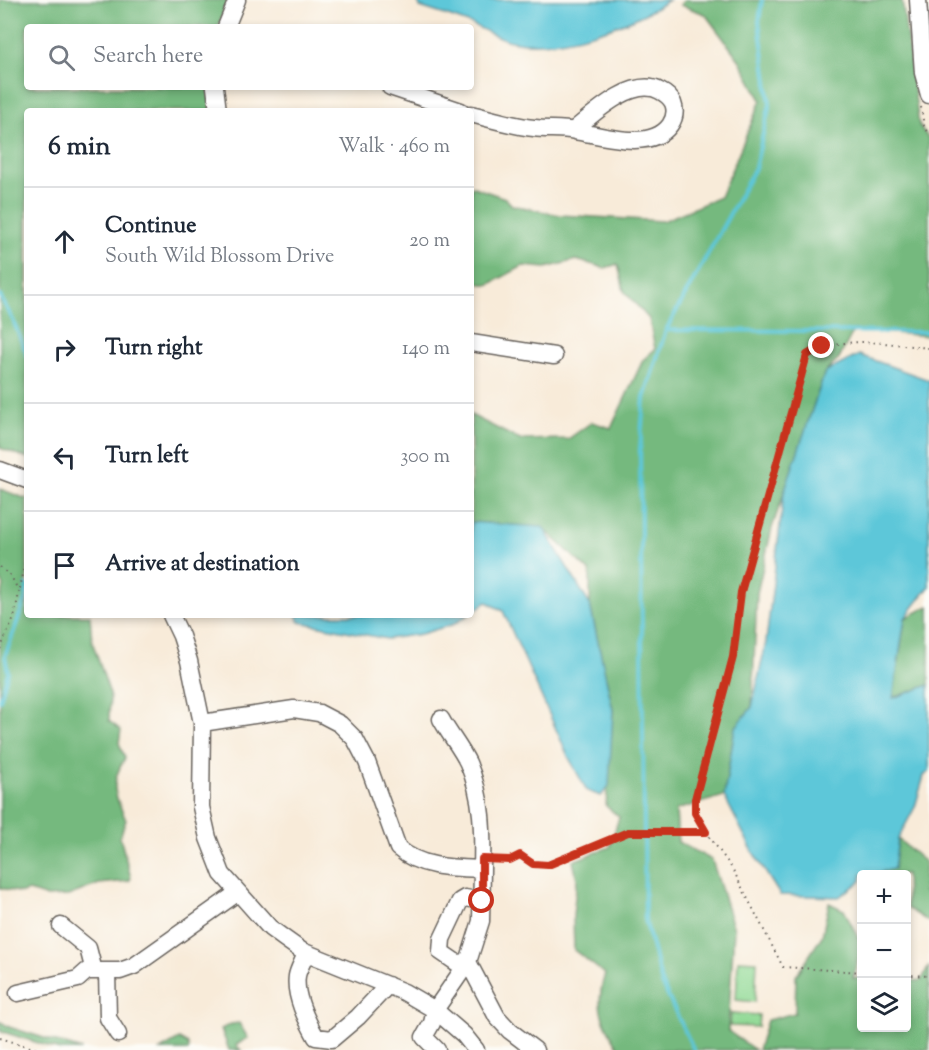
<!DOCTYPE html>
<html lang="en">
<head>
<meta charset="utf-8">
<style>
  :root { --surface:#fff; --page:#f6f6f7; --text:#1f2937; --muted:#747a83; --line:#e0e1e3 }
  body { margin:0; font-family:"Sorts Mill Goudy",serif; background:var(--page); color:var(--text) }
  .controls { position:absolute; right:18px; bottom:18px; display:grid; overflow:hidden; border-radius:6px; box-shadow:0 3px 9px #0003 }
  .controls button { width:54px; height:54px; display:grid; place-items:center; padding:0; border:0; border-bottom:2px solid var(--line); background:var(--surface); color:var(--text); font:30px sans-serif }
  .stop { position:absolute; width:18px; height:18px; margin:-14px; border:4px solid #c8321e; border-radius:50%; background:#fff }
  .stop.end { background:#c8321e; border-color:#fff; box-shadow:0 2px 6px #0008 }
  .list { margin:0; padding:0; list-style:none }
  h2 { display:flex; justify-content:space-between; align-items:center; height:78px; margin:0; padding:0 24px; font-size:26px }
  h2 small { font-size:20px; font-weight:400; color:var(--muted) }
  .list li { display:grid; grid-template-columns:39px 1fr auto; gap:18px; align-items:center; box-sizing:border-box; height:108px; padding:0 24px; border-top:2px solid var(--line) }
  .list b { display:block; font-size:22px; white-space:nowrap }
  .list p { margin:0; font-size:20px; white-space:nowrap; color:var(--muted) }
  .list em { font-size:20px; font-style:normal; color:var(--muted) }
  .icon { flex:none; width:33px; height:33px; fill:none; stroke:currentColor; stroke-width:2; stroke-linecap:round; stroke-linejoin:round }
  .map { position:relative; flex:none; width:929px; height:1050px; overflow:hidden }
  .search { position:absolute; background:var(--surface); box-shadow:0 3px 9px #0003; left:24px; top:24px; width:450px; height:66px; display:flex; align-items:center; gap:15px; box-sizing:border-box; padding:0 21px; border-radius:6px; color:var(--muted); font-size:22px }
  .panel { position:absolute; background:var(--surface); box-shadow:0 3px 9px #0003; left:24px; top:108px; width:450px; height:510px; border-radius:6px }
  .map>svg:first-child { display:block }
  .green { fill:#90d994; stroke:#567a58; stroke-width:1.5 }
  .forest { fill:#74b97e; stroke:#486a4d; stroke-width:1.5 }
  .water { fill:#5dc7d9; stroke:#3c727a; stroke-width:1.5 }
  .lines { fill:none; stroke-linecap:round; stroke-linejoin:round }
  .stream { stroke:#5dc7d9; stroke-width:4 }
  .minor-casing { stroke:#69645e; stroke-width:19 }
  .path { stroke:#69645e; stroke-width:2; stroke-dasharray:1.5 4.5; stroke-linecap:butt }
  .minor { stroke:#fff; stroke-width:16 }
  .route { stroke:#c8321e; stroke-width:8 }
</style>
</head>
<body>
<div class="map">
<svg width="929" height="1050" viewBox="0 0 929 1050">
  <rect width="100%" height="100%" fill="#fdfcf7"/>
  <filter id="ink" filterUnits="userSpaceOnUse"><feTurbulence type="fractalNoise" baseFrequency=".0167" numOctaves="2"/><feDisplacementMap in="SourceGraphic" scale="12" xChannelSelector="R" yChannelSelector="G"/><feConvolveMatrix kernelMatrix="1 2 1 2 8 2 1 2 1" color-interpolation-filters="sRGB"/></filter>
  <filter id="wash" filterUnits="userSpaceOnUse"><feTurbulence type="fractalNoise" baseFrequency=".008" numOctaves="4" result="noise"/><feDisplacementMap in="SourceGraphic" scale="24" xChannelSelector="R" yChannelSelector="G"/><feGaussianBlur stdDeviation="1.35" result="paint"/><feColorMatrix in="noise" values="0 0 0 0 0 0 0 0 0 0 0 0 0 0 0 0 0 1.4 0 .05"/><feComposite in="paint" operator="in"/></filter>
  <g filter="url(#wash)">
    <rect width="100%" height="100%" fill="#f8ebd9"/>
    <!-- green -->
    <path class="green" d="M 738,960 L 757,961 L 755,1002 L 736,1000 Z
      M 731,1013 L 759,1015 L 758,1027 L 730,1026 Z"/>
    <!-- forest -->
    <path class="forest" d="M 0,0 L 228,0 L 218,27 L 27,27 L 27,87 L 209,87 L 211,111 L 27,111 L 27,458 L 0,448 Z
      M 684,0 L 902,0 L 919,125 L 929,139 L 929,336 L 854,330 L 838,360 L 825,372 L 772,528 L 757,593 L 752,707 L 735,728 L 724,796 L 676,810 L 678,842 L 712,860 L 734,929 L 728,1031 L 755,1050 L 620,1050 C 602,1020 594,1010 605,974 L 574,950 L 573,915 L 577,879 L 573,861 L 610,847 L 619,817 L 606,806 L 613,710 L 590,605 L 590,572 L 543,528 L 471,522 L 471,415 L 520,440 L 568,439 L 592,422 L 611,428 L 643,360 L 655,349 L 649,319 L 624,291 L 618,264 L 605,268 L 576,260 L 546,268 L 523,266 L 488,285 L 471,282 L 471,186 L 505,198 L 512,205 L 560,215 L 663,221 L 720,197 L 761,100 L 740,61 L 705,14 L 680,5 Z
      M 0,489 L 27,499 L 27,615 L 90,615 L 92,641 L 110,694 L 109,721 L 121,730 L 119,743 L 125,758 C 109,785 114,793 126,820 L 120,837 L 131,878 L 129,881 L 99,884 L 68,896 L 47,897 L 29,891 L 22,893 L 0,888 L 0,600 L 4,586 L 0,578 Z
      M 929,606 L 929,685 L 893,698 L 905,618 Z
      M 898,839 L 925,862 L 924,892 L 929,895 L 929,922 L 907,908 L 906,874 L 871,874 L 894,869 Z
      M 829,903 L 844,910 L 861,943 L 861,950 L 853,978 L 861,978 L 862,1028 L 906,1028 L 907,980 L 921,981 L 929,966 L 929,1050 L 758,1050 L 767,1020 L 795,1013 L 796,976 L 822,936 Z
      M 0,1021 L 9,1027 L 82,1050 L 60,1050 L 0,1031 Z
      M 239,1023 L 248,1038 L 236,1045 L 241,1050 L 229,1050 L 221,1029 L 231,1024 Z
      M 179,1039 L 188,1044 L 189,1050 L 160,1050 Z"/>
    <!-- water -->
    <path class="water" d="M 417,0 L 669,0 C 631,25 556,51 511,41 C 496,38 482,28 468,23 C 452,17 436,12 420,7 Z
      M 859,355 L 929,380 L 929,587 L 905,618 L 893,698 L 929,685 L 929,771 L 924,776 L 915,807 L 898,839 L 894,869 L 871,874 L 862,874 L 861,881 L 839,897 L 780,895 L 754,854 L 724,796 L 735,728 L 752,707 L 766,642 L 784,492 L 825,372 Z
      M 471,522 L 543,527 L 590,605 L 613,710 L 609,786 L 601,796 L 587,791 L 568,756 L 503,611 L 487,602 L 471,613 Z
      M 296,615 L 468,615 L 454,624 L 421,634 L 387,639 L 300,622 Z"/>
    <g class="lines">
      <!-- stream -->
      <path class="stream" d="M 0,296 L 13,320 L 27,355
        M 666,330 L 929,332
        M 0,700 L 8,672 L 5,656 L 25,600 L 27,585
        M 694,1050 L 662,984 L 645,919 L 640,450 L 644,398 L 666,330 L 755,168 L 770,104 L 759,22 L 762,0"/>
    </g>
  </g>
  <g filter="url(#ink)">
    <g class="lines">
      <!-- minor casing -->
      <g class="minor-casing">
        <path id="minor" d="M 918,0 L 923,73 L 929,95
          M 226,27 L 237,0
          M 215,87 L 218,111
          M 390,87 L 461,111
          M 471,114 C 491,119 513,126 534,128 C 547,130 561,128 575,131 C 601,135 651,152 670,125 C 675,118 676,111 673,103 C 670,97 666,94 660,91 C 633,76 593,114 574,130
          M 471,343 L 554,356
          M 0,470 L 27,480
          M 171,615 L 181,636 L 189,661 L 202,723 L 201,807 L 208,838 L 222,874 L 270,928 L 285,939 L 302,951 L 404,992 L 435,1010 L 464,1035 L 476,1050
          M 441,719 C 449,734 461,748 468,763 C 483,798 483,832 482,869
          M 202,723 L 294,709 L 319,713 L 340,724 L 355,739 L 367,762 L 398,848 C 420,868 453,868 482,869 L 481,921 L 468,962 L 497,1017 L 510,1031 L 535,1050
          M 61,926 L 88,948 L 94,971
          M 306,953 C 304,960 298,969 297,976 C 294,996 307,1021 316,1037 L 332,1039 L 358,1017 L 388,985
          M 468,962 L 457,963 L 441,952 L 442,939 L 460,901 L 465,898 L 482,901
          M 107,971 L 108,1018 L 118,1034
          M 18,993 L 78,979 L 87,971 L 120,971 L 134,966 L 237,893
          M 437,1050 L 424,1037 L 432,1023 L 435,1010 L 468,962"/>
      </g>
      <!-- path -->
      <path class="path" d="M 921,107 L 924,126 L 929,133
        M 26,495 L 27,496
        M 0,567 L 11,576 L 17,588 L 20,588 L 27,557
        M 0,649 L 14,618 L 20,588
        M 497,860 L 510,860 L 520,855 L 533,864 L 548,865 L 629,832 L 705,832
        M 862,972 L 783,967 L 732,868 L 706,832 L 695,813 L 695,799 L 733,657 L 741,592 L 807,355 C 844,334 889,344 929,348
        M 906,975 L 929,976
        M 0,1038 L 40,1050"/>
      <!-- minor -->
      <use href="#minor" class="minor"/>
    </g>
  </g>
  <g class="lines" filter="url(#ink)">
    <!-- route -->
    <path class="route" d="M 482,901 L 482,859 L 510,860 L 520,855 L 533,864 L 548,865 L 628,832 L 706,832 L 695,813 L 695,799 L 733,657 L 741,592 L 807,355 L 822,346"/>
  </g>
</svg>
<div class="controls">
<button>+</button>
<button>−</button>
<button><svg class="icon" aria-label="layers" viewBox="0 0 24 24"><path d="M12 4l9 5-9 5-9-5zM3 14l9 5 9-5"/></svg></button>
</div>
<div class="stop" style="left:482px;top:901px"></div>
<div class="stop end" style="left:822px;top:346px"></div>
<div class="search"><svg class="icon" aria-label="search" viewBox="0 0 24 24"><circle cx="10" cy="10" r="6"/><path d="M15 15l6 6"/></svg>Search here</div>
<section class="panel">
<h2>6 min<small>Walk · 460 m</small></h2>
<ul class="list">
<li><svg class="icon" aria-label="ahead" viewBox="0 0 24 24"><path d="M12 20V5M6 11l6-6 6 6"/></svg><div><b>Continue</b><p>South Wild Blossom Drive</p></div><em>20 m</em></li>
<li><svg class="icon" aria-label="right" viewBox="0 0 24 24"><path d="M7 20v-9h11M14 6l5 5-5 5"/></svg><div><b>Turn right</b></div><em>140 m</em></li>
<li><svg class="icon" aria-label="left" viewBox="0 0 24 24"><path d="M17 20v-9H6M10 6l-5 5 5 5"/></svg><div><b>Turn left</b></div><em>300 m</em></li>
<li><svg class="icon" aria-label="arrive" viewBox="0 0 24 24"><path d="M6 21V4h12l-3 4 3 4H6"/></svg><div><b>Arrive at destination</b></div></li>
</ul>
</section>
</div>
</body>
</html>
